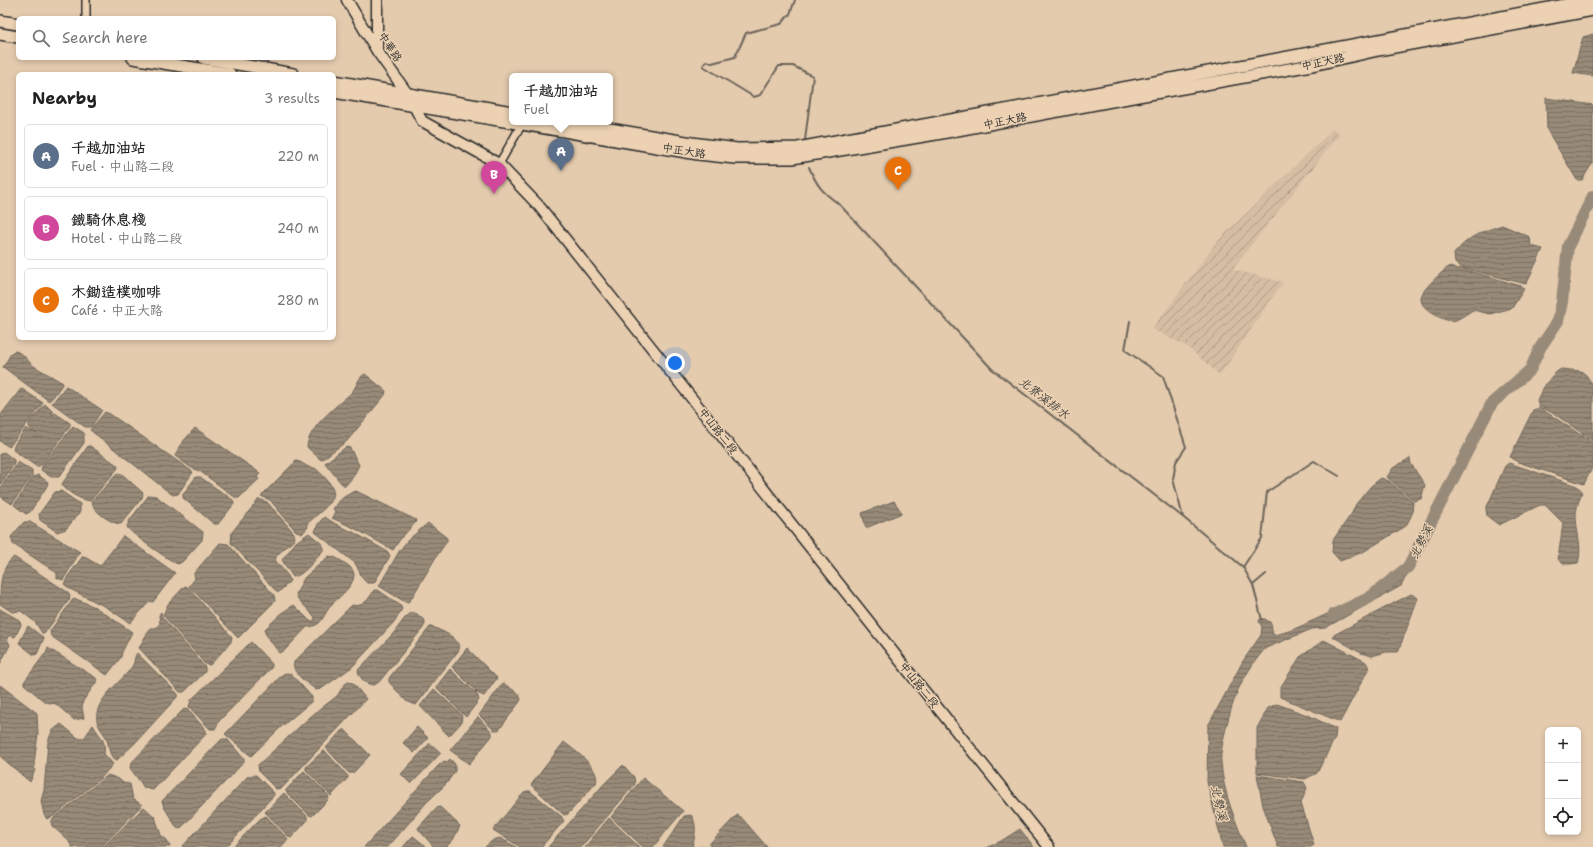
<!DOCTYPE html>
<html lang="en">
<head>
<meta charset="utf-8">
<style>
  :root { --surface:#fff; --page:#f2f2f2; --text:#222; --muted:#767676; --line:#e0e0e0; --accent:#1f6fb2 }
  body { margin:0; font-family:"Shantell Sans","LXGW WenKai TC",sans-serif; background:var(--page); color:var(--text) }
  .controls { position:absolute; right:12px; bottom:12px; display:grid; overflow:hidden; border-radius:6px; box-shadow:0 2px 6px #0003 }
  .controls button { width:36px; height:36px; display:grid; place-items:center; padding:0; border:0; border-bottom:1px solid var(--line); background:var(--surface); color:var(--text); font:20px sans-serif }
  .you { position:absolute; left:675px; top:363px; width:14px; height:14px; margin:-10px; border:3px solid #fff; border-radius:50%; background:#1a73e8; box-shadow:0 0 0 6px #1a73e833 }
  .badge { display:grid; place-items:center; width:26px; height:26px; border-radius:50%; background:var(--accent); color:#fff; font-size:13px; font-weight:700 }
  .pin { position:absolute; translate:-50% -33px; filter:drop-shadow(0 1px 2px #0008) }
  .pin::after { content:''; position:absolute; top:21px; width:14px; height:12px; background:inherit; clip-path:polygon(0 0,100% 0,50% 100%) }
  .popup { position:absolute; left:509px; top:73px; width:104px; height:52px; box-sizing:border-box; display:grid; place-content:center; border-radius:6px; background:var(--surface); filter:drop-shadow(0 1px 3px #0005); font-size:13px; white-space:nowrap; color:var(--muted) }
  .popup b { font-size:15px; color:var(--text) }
  .popup::after { content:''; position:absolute; left:50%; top:100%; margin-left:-8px; border:8px solid transparent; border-top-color:var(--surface) }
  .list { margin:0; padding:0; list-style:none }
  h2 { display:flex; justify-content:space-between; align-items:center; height:52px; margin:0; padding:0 16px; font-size:17px }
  h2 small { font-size:13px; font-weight:400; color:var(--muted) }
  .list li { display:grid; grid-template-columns:26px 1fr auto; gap:12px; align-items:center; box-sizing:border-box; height:64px; margin:0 8px 8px; padding:0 8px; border:1px solid var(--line); border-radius:6px }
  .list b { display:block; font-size:15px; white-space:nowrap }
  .list p { margin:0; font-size:13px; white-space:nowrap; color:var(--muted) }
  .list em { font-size:13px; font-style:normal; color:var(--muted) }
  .icon { flex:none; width:22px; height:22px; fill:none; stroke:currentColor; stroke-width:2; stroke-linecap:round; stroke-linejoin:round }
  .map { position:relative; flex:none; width:1593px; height:847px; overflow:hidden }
  .search { position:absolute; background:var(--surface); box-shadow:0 2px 6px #0003; left:16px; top:16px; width:320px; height:44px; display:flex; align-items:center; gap:10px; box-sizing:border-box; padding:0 14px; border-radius:6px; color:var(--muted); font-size:15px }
  .panel { position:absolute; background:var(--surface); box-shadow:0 2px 6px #0003; left:16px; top:72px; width:320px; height:268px; border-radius:6px }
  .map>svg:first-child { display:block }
  .industrial { fill:url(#industrial-furrows) }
  .water { fill:url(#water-rules); stroke:#6c6459 }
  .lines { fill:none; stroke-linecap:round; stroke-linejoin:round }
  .stream { stroke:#6c6459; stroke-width:2 }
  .river { stroke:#988a78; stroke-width:12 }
  .street-casing { stroke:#2b2b2b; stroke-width:10 }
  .secondary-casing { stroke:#2b2b2b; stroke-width:13 }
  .primary-casing { stroke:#2b2b2b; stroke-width:14 }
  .street { stroke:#ecd2b3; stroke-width:7 }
  .secondary { stroke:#ecd2b3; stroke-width:10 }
  .primary { stroke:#ecd2b3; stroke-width:11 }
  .labels { text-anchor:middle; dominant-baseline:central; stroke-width:3; stroke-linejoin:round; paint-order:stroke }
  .street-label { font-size:11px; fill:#2b2b2b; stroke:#ecd2b3 }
  .water-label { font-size:12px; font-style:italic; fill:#46433e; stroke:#ecd2b3 }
</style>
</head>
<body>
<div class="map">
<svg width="1593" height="847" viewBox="0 0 1593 847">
  <defs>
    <pattern id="industrial-furrows" width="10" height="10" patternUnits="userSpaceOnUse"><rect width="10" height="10" fill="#d4bda2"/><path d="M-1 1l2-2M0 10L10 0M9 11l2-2" fill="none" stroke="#ac9a84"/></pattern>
    <pattern id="water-rules" width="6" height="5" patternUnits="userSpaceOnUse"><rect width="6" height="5" fill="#988a78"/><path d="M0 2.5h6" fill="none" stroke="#7c7163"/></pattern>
  </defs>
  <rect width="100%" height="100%" fill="#e4cbae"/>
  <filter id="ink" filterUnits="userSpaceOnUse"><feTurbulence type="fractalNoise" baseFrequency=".025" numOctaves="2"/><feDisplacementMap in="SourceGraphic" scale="8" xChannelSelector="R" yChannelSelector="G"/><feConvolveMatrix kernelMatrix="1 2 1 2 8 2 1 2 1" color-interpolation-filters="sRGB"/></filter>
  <g filter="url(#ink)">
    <!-- industrial -->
    <path class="industrial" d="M 1333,129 L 1340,134 L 1232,269 L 1283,282 L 1220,375 L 1186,346 L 1152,329 L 1216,243 Z"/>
    <!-- water -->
    <path class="water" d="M 1593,34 L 1593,76 L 1573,73 L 1583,37 Z
      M 1546,98 L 1593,105 L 1593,162 L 1582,180 L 1577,180 L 1547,130 Z
      M 1502,225 L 1530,237 L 1531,246 L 1543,249 L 1526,284 L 1463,268 L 1455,263 L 1454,254 C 1470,235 1479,233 1502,225 Z
      M 1449,266 L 1457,270 L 1459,268 L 1521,286 L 1524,289 L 1512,308 L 1490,314 L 1473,310 C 1467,313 1458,321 1451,321 C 1442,320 1420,309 1421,298 C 1422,288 1442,273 1449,266 Z
      M 16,351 L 23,355 L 32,365 L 63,383 L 54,396 L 49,401 L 3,367 L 12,352 Z
      M 1561,369 L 1581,371 L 1586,375 L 1593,385 L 1593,441 L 1556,415 L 1539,406 L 1537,400 C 1542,389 1550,375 1561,369 Z
      M 365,374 L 386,391 L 385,395 L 347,441 L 321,460 L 307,447 C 308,426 339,405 352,392 C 357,386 358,377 365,374 Z
      M 66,386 L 102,410 L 91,427 L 85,427 L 52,403 Z
      M 22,389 L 43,403 L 9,447 L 0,441 L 0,416 L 20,390 Z
      M 45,404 L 53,412 L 52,416 L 55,413 L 70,423 L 70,426 L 42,464 L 37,467 L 13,450 L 14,445 L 26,428 L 37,434 L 29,427 L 29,423 Z
      M 1540,408 L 1593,443 L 1593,466 L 1584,484 L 1518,462 L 1510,457 L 1533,410 Z
      M 105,412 L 110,414 L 193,472 L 178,494 L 173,495 L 170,493 L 90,430 Z
      M 73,426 L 84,433 L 84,443 L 59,477 L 51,477 L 41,470 L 42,466 Z
      M 195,428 L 260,473 L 257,477 L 259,479 L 239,498 L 236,498 L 201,472 L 190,467 L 175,456 L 180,445 Z
      M 88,446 L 90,446 L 117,465 L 118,468 L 90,501 C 81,500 66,492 62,484 Z
      M 346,447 L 350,448 L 359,465 L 353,477 L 345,486 L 341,483 L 325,463 Z
      M 4,452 L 14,460 L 14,464 L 0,485 L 0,454 Z
      M 1410,458 L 1411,464 L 1425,485 L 1421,499 L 1414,501 L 1387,477 L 1393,468 Z
      M 296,461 C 304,462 307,469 315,468 C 348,497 332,500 307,524 L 308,527 L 302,534 L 295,530 L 270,500 L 261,496 Z
      M 18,462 L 32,471 L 32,476 L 12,504 L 0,496 L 0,489 Z
      M 1509,463 L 1577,486 L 1582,491 C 1580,499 1576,507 1576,516 C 1576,531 1583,547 1578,563 C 1569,564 1563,566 1558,559 L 1563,523 L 1545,505 L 1540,505 L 1499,525 L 1487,516 L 1486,509 L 1505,466 Z
      M 118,473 L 122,474 L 143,493 L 142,498 L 121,524 C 112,524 94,512 91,502 Z
      M 38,475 L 48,482 L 47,486 L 30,512 L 26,514 L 14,505 L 33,477 Z
      M 196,477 L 200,477 L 233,500 L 234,504 L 218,524 L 214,524 L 183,498 L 183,494 Z
      M 1381,478 L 1389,481 L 1413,502 L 1412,514 L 1406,526 L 1363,552 L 1340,561 L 1332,552 L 1333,540 L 1352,513 L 1356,504 L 1371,486 Z
      M 61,491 L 80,504 L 80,512 L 66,529 L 57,532 L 40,520 L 39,514 L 55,492 Z
      M 356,491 L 416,520 L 415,523 L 401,538 L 393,550 L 354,528 L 332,518 L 335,511 L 333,509 C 339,500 346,494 356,491 Z
      M 149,495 L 156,496 L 203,532 L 202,540 L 182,562 L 178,564 C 170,561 131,534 127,527 L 129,521 Z
      M 259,499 L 267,502 L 294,533 L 295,539 L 277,555 L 275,560 L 288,576 L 290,581 L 278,593 L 231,543 L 232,532 Z
      M 894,501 L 902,513 L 866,528 L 862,513 Z
      M 324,517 L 341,527 L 353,532 L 388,552 L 390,556 L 374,583 L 367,583 L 363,579 L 355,563 L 315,532 L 318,524 Z
      M 24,522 L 30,522 L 80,552 L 63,580 L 57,578 L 57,573 L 13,544 L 11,537 Z
      M 428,523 L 447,538 L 447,541 L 436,557 L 411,599 L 408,602 L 405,602 L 379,586 L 400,550 L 408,540 Z
      M 309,533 L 323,545 L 324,549 C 319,556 302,577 293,577 L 287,568 L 282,560 L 296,542 Z
      M 123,536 L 175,573 L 153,602 L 150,601 L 130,623 L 106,607 L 70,589 L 64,584 L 68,576 L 83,556 L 100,566 Z
      M 220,543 L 228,544 L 274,595 L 275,601 L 238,638 L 189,586 L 195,579 L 194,573 Z
      M 329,556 C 336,557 340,560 346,564 C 367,576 341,595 331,605 C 327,610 322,621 319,623 C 315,626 311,627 307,627 L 284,651 L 279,653 L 265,633 L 265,629 L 283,612 L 294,605 L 310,621 L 314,621 L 315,617 L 298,599 L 296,594 L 304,578 Z
      M 14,557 L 69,593 L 70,597 L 69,600 L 44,634 L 42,633 L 35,622 L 21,611 L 12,612 L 0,604 C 0,586 0,568 14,557 Z
      M 1404,564 L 1410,569 L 1401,586 L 1325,628 L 1312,629 L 1266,648 C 1256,658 1247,673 1240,686 C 1233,698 1219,749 1221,762 C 1223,792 1235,820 1246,847 L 1223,847 L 1207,782 L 1208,726 L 1243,661 L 1261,635 L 1262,627 L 1259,621 L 1260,619 L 1265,619 L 1271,623 L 1273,635 C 1293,632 1310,621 1330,613 C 1347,606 1389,595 1401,579 C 1403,576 1403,569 1404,564 Z
      M 185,586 L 189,588 L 232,637 L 231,642 L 210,665 L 205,664 L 163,615 L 168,604 Z
      M 374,590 L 378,590 L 400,605 L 402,609 L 394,622 L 352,667 L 321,689 L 316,690 C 308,683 291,674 294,662 L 352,605 C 363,608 369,599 374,590 Z
      M 1411,594 L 1418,598 L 1398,652 L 1386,652 L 1372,656 L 1361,653 L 1332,636 Z
      M 74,598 L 95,607 L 132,632 L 122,652 L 121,657 L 107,675 L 51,636 L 50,631 Z
      M 0,609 L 19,620 L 21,625 L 15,637 L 10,635 L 7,639 L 10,645 L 0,664 Z
      M 161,612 L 162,617 L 205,667 L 205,672 L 184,692 L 180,692 L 139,648 L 150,628 L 155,628 L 160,624 L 159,615 Z
      M 412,612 L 417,614 L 425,621 L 425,624 L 423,628 L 379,682 L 374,685 C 366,685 359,678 358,670 L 392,635 L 405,618 Z
      M 28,626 L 44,638 L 37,654 L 34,655 L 19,643 Z
      M 430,627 L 433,627 C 443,632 460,637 459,650 L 416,705 L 406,701 L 389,682 L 389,678 Z
      M 1324,640 L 1366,662 L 1369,668 L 1340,722 L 1280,697 L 1280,688 L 1300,657 Z
      M 251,642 L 272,664 L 272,667 L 219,721 L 215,729 L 210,729 L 189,707 L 191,700 Z
      M 48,648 L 96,678 L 97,681 L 83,701 L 82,708 L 84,718 L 74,720 L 56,704 L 45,702 L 24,684 L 24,682 L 47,651 Z
      M 467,648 L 497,678 L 484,696 L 479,694 L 452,667 Z
      M 137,653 L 178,694 L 178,696 L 135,743 L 117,760 L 114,760 C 107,750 110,747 106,737 C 103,732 98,726 97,721 C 93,699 124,681 133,665 C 135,661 134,657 137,653 Z
      M 450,669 L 477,694 L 479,700 L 466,717 L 436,687 Z
      M 286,673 L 291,674 L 312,697 L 312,701 L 281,727 L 251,756 L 225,734 L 283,674 Z
      M 348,682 L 353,683 L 366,699 L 282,788 L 276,789 L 259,772 L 258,765 L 310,717 L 337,696 L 344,685 Z
      M 503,683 L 519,694 L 521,700 L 499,730 L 494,730 L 479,715 Z
      M 0,685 L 37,713 L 38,734 L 34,763 L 35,770 L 30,782 L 0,756 Z
      M 434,689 L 462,715 L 461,723 L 449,736 L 420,706 Z
      M 1277,704 L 1310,716 L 1336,729 L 1335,738 L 1317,773 L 1305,779 L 1257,773 L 1257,728 L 1268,708 Z
      M 184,709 L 188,710 L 206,730 L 206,734 L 153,790 L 144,788 L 141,783 L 130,768 L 131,763 Z
      M 478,717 L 492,732 L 492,736 L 469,764 L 450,750 Z
      M 61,724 L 78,738 L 82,739 L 85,737 L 93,725 C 100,738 106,738 104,754 L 113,764 L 101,778 L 54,816 L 47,819 L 44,815 L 41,801 L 44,790 L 48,742 L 52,731 Z
      M 417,727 L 428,738 L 414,753 L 403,743 Z
      M 342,730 L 345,730 L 370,755 L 353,773 L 349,773 L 326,748 Z
      M 222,739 L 227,739 L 244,759 L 244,762 L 180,829 L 177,828 L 164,807 L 162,801 Z
      M 564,742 C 575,751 601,768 596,783 L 568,814 L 564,815 L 531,785 Z
      M 430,743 L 441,753 L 411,784 L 401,774 Z
      M 323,751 L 325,751 L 348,776 L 348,778 L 331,796 L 306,770 L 306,767 Z
      M 450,759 L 455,764 L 455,771 L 446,784 L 426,803 L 388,847 L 364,847 L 439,765 L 444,761 L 447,762 Z
      M 623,765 L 634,777 L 635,784 L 581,847 L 548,847 L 604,784 Z
      M 304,771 L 328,795 L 329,799 L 312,816 L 309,815 L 286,792 L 286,790 Z
      M 108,775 L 119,779 L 123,783 L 130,784 L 133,799 L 142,805 L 101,847 L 72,847 L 68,840 L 52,826 L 51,822 L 54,818 Z
      M 256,775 L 274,793 L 274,795 L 226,847 L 182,847 L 248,776 Z
      M 1257,775 L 1304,782 L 1307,788 L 1301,803 L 1314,845 L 1311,847 L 1278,847 L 1263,806 Z
      M 643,778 L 683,811 L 653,847 L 643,847 L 611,817 Z
      M 527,791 L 530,791 L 561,816 L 564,821 L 541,847 L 520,847 L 493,830 L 524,792 Z
      M 284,793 L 307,816 L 307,821 L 291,838 L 289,837 L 265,812 Z
      M 144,807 L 155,817 L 161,835 L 167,840 L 170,847 L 103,847 Z
      M 440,807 L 460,826 L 453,840 L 446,847 L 434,847 L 419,830 L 418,828 L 436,808 Z
      M 691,815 C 698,824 695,837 692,847 L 663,847 L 684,816 Z
      M 737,815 L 741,817 L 767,847 L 698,847 L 710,846 L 710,843 Z
      M 266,816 L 288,839 L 281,847 L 233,847 L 260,819 Z
      M 609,818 L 639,847 L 585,847 Z
      M 1020,829 L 1034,847 L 988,847 L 1001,841 Z
      M 413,836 L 427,847 L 403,847 Z
      M 500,838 L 502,839 L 516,847 L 485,847 L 493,840 Z"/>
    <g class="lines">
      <!-- stream -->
      <path class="stream" d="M 795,0 L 790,14 L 781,24 L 746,33 L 735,57 L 712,63 L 706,61 L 703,66 L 754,97 L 760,95 L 779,66 L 793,66 L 813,76 L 805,140
        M 809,167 C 817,186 822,192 839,204 L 992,369 L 1184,518 L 1243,567 L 1253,585 L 1262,620
        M 1130,321 L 1125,350 L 1163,376 L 1186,447 L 1176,462 L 1173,479 L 1183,517
        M 1243,567 L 1262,538 L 1267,492 L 1314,461 L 1339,476
        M 1253,585 L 1266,574"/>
      <!-- river -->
      <path class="river" d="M 1333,615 L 1369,598 L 1408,567 L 1492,403 L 1530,370 L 1540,348 L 1558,321 L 1562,302 L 1568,246 L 1593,196"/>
      <!-- street casing -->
      <g class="street-casing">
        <path id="street" d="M 86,0 L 86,18
          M 499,164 L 522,124"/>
      </g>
      <!-- secondary casing -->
      <g class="secondary-casing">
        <path id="secondary" d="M 347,0 L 377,51 L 407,93 L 422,121 L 499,164 L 539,206 L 913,677 L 1049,847
          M 377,0 L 377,51"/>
      </g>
      <!-- primary casing -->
      <g class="primary-casing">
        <path id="primary" d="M 0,21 L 18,24
          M 0,34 L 18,37
          M 133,58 L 230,74
          M 204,58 L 293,74
          M 334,81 L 512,112
          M 334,92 L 698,154 L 735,158 L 792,158 L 936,134 L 1138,96 L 1317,64 L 1378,50 L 1593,10
          M 568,122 L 692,143 L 737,149 L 798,148 L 1000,111 L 1592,0"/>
      </g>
      <!-- street -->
      <use href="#street" class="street"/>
      <!-- secondary -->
      <use href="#secondary" class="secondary"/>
      <!-- primary -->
      <use href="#primary" class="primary"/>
    </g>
  </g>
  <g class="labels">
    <!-- street labels -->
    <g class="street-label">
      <text transform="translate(390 47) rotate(57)">中華路</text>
      <text transform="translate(1323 62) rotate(-12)">中正大路</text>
      <text transform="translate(1005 121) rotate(-11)">中正大路</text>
      <text transform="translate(684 151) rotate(9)">中正大路</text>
      <text transform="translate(718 431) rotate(52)">中山路二段</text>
      <text transform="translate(919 685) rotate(51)">中山路二段</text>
    </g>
    <!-- water labels -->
    <g class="water-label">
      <text transform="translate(1044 398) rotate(38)">北寮溪排水</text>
      <text transform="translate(1421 542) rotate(-63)">北勢溪</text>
      <text transform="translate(1219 803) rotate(77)">北勢溪</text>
    </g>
  </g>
</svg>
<div class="controls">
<button>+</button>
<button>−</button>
<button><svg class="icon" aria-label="locate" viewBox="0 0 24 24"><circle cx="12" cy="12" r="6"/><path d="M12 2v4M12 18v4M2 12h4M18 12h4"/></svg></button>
</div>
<div class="you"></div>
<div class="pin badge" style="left:561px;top:171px;background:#5c6f8a">A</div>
<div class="popup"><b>千越加油站</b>Fuel</div>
<div class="pin badge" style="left:494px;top:194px;background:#d1479c">B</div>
<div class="pin badge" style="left:898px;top:190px;background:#e8710a">C</div>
<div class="search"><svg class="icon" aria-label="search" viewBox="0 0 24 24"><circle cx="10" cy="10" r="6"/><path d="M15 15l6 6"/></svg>Search here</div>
<section class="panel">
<h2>Nearby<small>3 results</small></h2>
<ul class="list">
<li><span class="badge" style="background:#5c6f8a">A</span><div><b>千越加油站</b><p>Fuel · 中山路二段</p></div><em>220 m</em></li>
<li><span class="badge" style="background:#d1479c">B</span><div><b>鐵騎休息棧</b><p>Hotel · 中山路二段</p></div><em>240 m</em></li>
<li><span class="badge" style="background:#e8710a">C</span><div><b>木鋤造樸咖啡</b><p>Café · 中正大路</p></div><em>280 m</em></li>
</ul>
</section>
</div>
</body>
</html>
